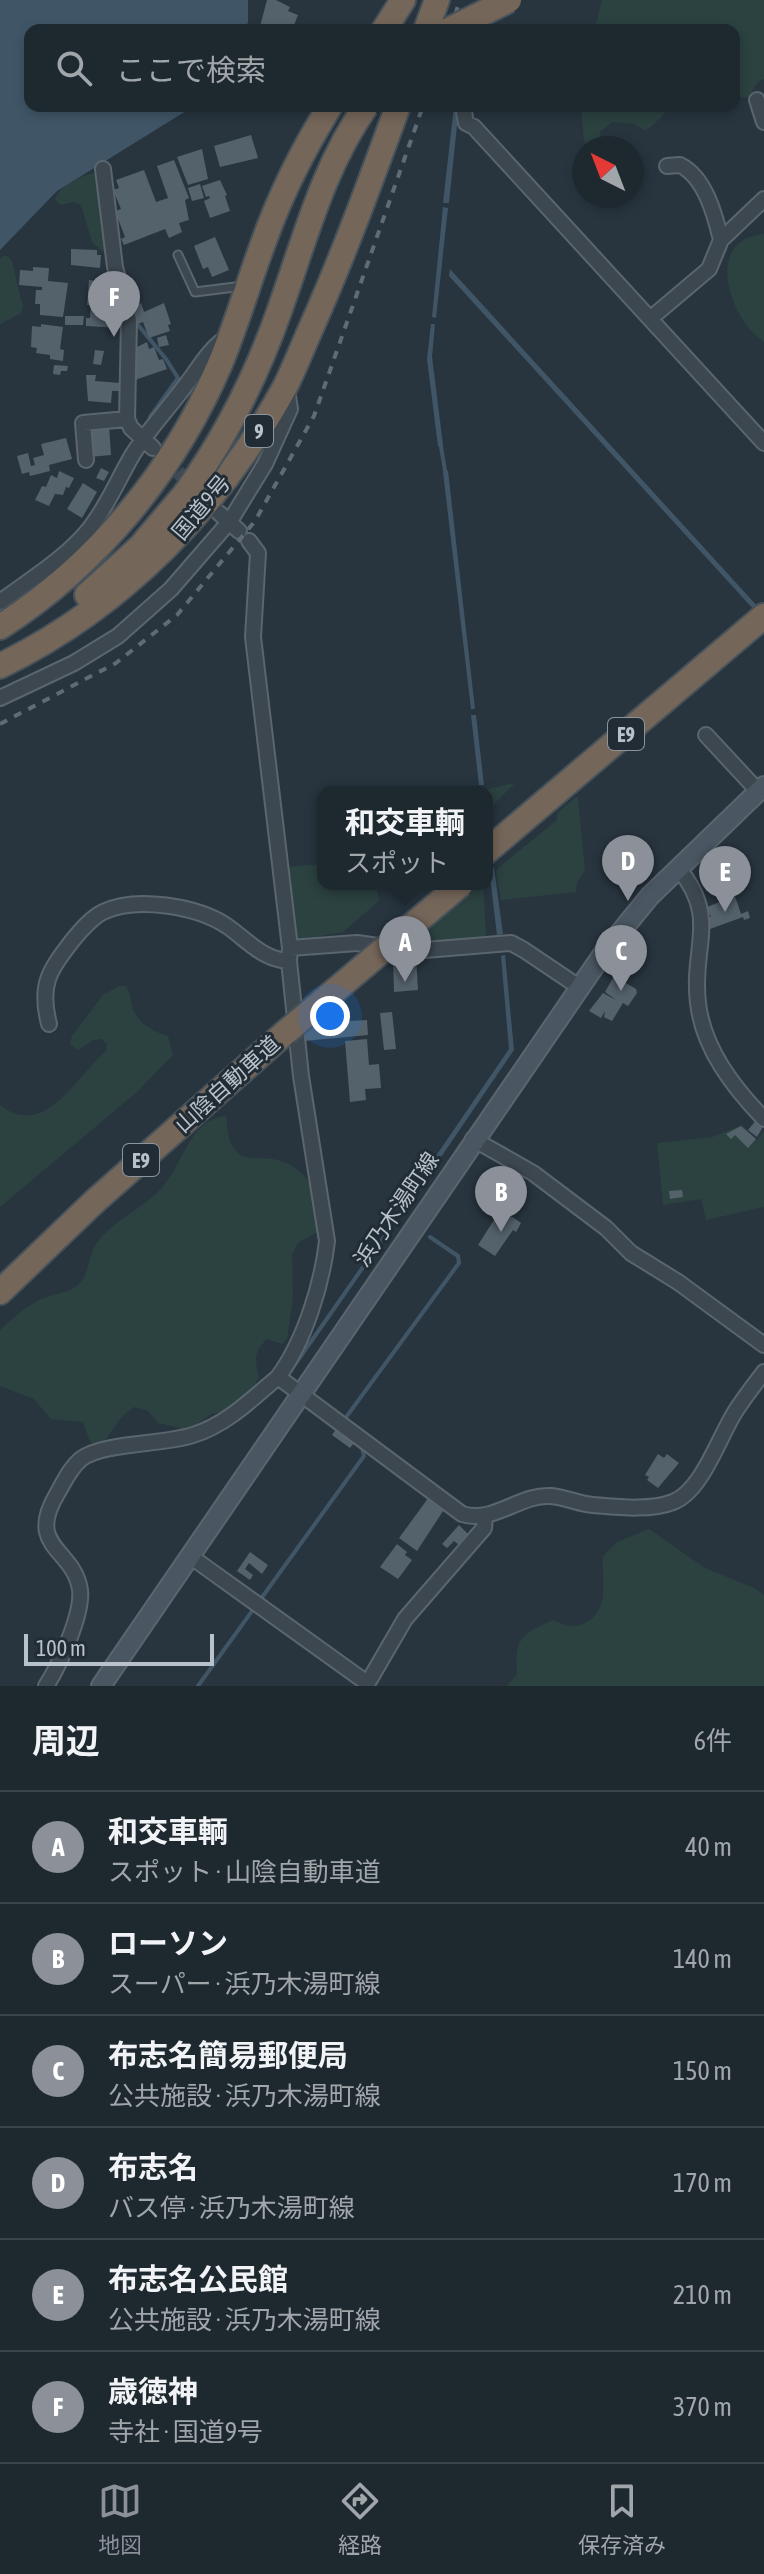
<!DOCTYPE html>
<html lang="ja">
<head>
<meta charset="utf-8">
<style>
  :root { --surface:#1e282f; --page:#2b343b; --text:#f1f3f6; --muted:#a1a6aa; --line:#3c444b; --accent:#8c9099 }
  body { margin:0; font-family:"Asap Condensed","Noto Sans JP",sans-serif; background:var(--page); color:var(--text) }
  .compass { position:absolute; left:572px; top:136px; width:72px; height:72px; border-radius:50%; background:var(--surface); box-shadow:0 4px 12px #0003; rotate:318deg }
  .scale { position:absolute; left:24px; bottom:20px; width:190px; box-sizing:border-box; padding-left:8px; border:4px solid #b9c2ca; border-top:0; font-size:22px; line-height:28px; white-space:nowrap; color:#b9c2ca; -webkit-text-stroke:6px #212c35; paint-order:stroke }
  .you { position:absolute; left:330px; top:1016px; width:28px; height:28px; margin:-20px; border:6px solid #fff; border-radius:50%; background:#1a73e8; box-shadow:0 0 0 12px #1a73e833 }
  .badge { display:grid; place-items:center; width:52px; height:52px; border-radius:50%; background:var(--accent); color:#fff; font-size:26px; font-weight:700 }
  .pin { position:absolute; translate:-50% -66px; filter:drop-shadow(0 2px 4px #0008) }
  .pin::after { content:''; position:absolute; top:42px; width:28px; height:24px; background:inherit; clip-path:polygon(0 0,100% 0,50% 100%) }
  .popup { position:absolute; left:317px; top:786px; width:176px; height:104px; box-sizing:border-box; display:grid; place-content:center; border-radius:16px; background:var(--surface); filter:drop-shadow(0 2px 6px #0005); font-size:26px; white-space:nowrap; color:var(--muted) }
  .popup b { font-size:30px; color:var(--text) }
  .popup::after { content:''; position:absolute; left:50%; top:100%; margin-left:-16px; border:16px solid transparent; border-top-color:var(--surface) }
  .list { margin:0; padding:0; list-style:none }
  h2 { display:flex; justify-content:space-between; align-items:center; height:104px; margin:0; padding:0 32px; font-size:34px }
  h2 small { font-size:26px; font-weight:400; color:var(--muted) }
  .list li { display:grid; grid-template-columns:52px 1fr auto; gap:24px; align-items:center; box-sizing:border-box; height:112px; padding:0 32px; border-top:2px solid var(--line) }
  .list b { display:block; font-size:30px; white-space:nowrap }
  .list p { margin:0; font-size:26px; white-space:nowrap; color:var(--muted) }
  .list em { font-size:26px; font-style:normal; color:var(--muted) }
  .icon { flex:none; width:44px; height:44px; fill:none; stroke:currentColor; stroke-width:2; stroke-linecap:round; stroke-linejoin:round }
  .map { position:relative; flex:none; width:764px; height:1686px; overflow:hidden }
  .search { position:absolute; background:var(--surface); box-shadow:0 4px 12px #0003; left:24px; right:24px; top:24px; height:88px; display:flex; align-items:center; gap:20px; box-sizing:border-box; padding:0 28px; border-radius:16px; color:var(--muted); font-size:30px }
  .sheet { height:776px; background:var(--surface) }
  nav { display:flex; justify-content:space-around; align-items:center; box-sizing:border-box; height:112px; border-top:2px solid var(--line); background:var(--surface); font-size:22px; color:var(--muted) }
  nav a { display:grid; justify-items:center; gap:4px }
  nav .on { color:var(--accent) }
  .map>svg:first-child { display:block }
  .green { fill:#2b4241 }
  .water { fill:#405667 }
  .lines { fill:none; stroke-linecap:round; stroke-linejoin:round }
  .stream { stroke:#405667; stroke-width:4 }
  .building { fill:#54626c }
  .street-tunnel { stroke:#3e4a54; stroke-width:14; stroke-dasharray:14 7; stroke-linecap:butt }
  .lane-casing { stroke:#5a656d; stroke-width:11 }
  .street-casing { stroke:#5a656d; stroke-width:18 }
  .secondary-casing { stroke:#5a656d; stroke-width:22 }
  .highway-casing { stroke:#47525a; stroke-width:28 }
  .lane { stroke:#3c474f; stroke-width:7 }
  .street { stroke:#3c474f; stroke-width:14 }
  .secondary { stroke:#4a5762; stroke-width:18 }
  .highway { stroke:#75665a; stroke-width:24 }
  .rail { stroke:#5f6b76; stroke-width:4; stroke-dasharray:8 8; stroke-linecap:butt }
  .highway-bridge-casing { stroke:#47525a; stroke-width:28; stroke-linecap:butt }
  .highway-bridge { stroke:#75665a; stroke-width:24 }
  .labels { text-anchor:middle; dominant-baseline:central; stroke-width:6; stroke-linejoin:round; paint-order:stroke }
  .shield { fill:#212c35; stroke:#8b959d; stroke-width:2 }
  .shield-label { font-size:20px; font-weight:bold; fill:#b9c2ca }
  .street-label { font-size:22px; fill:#b9c2ca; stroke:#212c35 }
</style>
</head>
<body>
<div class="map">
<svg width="764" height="1686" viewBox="0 0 764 1686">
  <rect width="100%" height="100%" fill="#28353f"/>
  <!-- green -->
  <path class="green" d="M 602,0 L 764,0 L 764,79 L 757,83 L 749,97 L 734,98 L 734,30 L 572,30 L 588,29 L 596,25 Z
    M 581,106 L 674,106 C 662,113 658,124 645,130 L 634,124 L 612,122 L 601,131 L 598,148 L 588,148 L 584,141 Z
    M 97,173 L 108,255 L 106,255 L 92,242 L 81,205 L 73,202 L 60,205 L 55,199 C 60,185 83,174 97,173 Z
    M 764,234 L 764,342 C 729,319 703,239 764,234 Z
    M 3,256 L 8,256 L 12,262 L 23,307 L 20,314 L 0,324 L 0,259 Z
    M 515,783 L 490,808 L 488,807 L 487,789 Z
    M 576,797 L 578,798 L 585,870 L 577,883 L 576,892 L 501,900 L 496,872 L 498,868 L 557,820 L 557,813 Z
    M 323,864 L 323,884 L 377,884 L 379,901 L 343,932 L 300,940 L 292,932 L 286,867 Z
    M 470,884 L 483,884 L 486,935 L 484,938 L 410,944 L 406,939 Z
    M 119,986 L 126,986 C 131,994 130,998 132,1006 C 137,1023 152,1031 168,1036 L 173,1055 L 137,1092 L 0,1207 L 0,1105 C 45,1141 77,1075 106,1051 L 107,1044 L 101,1039 L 93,1040 L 78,1050 L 70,1044 L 72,1036 L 103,995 Z
    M 226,1116 C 228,1129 227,1143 237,1152 C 244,1159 251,1158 261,1158 C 305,1159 322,1191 318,1232 L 298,1243 L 292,1255 L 293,1298 L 287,1339 L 282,1344 L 267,1339 C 253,1352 255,1360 259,1377 L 251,1391 L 230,1410 L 211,1414 L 189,1430 L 158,1423 L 148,1411 L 135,1407 C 115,1418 114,1433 98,1447 L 90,1442 L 83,1422 L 51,1419 L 34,1399 L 0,1386 L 0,1330 C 13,1318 28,1304 44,1298 C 53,1294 66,1293 74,1288 C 90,1278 87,1260 95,1246 C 111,1220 145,1209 164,1185 C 183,1163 191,1118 226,1116 Z
    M 742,1125 L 757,1140 L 764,1131 L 764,1207 L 706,1220 L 701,1199 L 663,1205 L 657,1143 L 712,1137 Z
    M 649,1529 L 705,1568 L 754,1588 L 764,1595 L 764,1686 L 507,1686 L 517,1674 C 514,1638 522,1634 553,1620 C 558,1622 565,1625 571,1626 C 588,1628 603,1610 603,1594 C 604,1581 602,1569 603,1556 L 617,1542 Z"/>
  <!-- water -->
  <path class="water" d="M 0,0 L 248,0 L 248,22 L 245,30 L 30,30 L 30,106 L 194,106 L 57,191 L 0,250 Z
    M 454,106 L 459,106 L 449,203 L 443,203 Z
    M 443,207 L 448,208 L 436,318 L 432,317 Z
    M 450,269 L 759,608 L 755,611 L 449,276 Z
    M 431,324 L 435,324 L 432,357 L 443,445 L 438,446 L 427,359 Z
    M 448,471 L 475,709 L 471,709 L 443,472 Z
    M 471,715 L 476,715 L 484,785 L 479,785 Z
    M 494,868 L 503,934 L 497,935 L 489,869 Z
    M 505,955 L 514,1050 L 405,1210 L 401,1207 L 509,1049 L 501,956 Z"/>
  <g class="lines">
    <!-- stream -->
    <path class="stream" d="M 134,320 L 166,359 L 178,378 L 150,417
      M 440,441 L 446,476
      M 289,1373 L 389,1230
      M 344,1420 L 459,1263 L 458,1256 L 430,1237
      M 104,1456 L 151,1449
      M 260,1600 L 364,1456 L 362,1447
      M 198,1686 L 255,1607"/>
  </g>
  <!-- building -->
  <path class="building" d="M 267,0 L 276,0 L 290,7 L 288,11 L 298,15 L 292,30 L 259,30 Z
    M 251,135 L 258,158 L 220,167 L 214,146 Z
    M 202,149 L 208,179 L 188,185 L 177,157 Z
    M 174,160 L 189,198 L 185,200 L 189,220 L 179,223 L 182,232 L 169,238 L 165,229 L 124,245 L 121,239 L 125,237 L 115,211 L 121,209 L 113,190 L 119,188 L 116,180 L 144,170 L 156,202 L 168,198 L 157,166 Z
    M 220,180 L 227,195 L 225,196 L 230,211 L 210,218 L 204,201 L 210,198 L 209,196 L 206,197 L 202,186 Z
    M 200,184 L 204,198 L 192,201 L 188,188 Z
    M 215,237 L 229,270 L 212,277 L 208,267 L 203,269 L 194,246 Z
    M 71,249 L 97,250 L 97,255 L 101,255 L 100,268 L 71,265 Z
    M 33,267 L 49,268 L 48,281 L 68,283 L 63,317 L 40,315 L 40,304 L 35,304 L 36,290 L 42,290 L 42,287 L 19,285 L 20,270 L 33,271 Z
    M 89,280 L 104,282 L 102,306 L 121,307 L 120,328 L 86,326 L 86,318 L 90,318 L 91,305 L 87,305 Z
    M 141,303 L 144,312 L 164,303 L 171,324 L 168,325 L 170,331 L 149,338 L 143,322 L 137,324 L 131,306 Z
    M 65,316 L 84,316 L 83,325 L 65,325 Z
    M 41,324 L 63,327 L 60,349 L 64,350 L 63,361 L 50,359 L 50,355 L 36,353 L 37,348 L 31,347 L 32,326 L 41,327 Z
    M 166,335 L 169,345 L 159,347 L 157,338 Z
    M 147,342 L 149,349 L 154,347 L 159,360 L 163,359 L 167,369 L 135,380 L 131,368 L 137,366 L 133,349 Z
    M 95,350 L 104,351 L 101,365 L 93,364 Z
    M 54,365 L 68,366 L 67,371 L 61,371 L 60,375 L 53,374 Z
    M 86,375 L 96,375 L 95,381 L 120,383 L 119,391 L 112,391 L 111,403 L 88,401 Z
    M 109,424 L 111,455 L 89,457 L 86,426 Z
    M 66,438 L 72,459 L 49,465 L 50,471 L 30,476 L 29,472 L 22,474 L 17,456 L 28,453 L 31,466 L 35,465 L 33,458 L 44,455 L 41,444 Z
    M 101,468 L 109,472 L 104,481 L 96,478 Z
    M 59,471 L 74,478 L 69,488 L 66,487 L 63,495 L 55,494 L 49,506 L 35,500 L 42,486 L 46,487 L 51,475 L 57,478 Z
    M 83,483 L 97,492 L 82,518 L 67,509 Z
    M 735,896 L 741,914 L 748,911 L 750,918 L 744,920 L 743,917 L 710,929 L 707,918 L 711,917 L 707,907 Z
    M 416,956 L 418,990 L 394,992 L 393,959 Z
    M 614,976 L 636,989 L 637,993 L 628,1006 L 623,1003 L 612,1021 L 604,1017 L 605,1011 L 601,1018 L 589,1011 L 603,993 L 616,1000 L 605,992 Z
    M 392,1012 L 396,1049 L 384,1050 L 380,1013 Z
    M 348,1016 L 349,1021 L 367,1020 L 368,1035 L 304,1041 L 302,1025 L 317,1024 L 317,1019 Z
    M 367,1039 L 369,1065 L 379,1064 L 381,1088 L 365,1089 L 366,1100 L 350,1102 L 345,1041 Z
    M 757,1119 L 764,1125 L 757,1137 L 748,1130 Z
    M 741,1126 L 756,1139 L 748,1148 L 735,1135 L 731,1139 L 726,1134 Z
    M 682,1190 L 683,1197 L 670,1199 L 669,1191 Z
    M 501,1209 L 521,1223 L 516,1232 L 513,1230 L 495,1256 L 478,1245 Z
    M 336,1429 L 354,1443 L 350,1448 L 332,1435 Z
    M 658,1454 L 664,1458 L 667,1454 L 679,1463 L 658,1488 L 647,1480 L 649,1477 L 645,1475 Z
    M 429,1497 L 445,1508 L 417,1551 L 399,1538 Z
    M 459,1525 L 468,1534 L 459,1545 L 454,1541 L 447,1548 L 442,1544 Z
    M 397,1544 L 407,1552 L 405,1555 L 412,1560 L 398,1579 L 380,1567 Z
    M 250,1552 L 268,1565 L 262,1574 L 249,1563 L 245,1569 L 253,1575 L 250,1580 L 237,1571 Z"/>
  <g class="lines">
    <!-- street-tunnel -->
    <path class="street-tunnel" d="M 163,457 L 196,490"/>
    <!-- lane casing -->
    <g class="lane-casing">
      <path id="lane" d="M 178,255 L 195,292 L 243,286"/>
    </g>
    <!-- street casing -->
    <g class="street-casing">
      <path id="street" d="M 757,100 L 764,122
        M 463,106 L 466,123 L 474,127 L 764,443
        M 667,166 L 680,165 C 705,177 715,215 721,240
        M 103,169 L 115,267 L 129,320 L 127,419 L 131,428 L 153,448
        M 651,318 L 709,269 L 721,240 L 764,199
        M 86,460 L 83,423 L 127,419
        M 219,513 L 239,531
        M 249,541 L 258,553 L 253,637 L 290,948 L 289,961 L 301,1076 L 327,1241 C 322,1285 304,1342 278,1377
        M 0,602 C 31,579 66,558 90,528 C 108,505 118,479 133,454 C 148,430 168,409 185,386 C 200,367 208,349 229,336
        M 0,698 L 74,663 L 118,636 L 171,589 L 230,521 L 265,464 L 290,409 L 286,385
        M 706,735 L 758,791
        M 678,868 C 720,918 691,947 698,1003 C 703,1048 733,1087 764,1119
        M 290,948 L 357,943 L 413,951 L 511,943 L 524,950 L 579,987
        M 49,1024 C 39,985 49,971 72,941 C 81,930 91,918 103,912 C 136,896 197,906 227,926 C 247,940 263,960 289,961
        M 473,1139 L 533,1173 L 606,1228 L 631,1253 L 678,1282 L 764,1345
        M 190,1556 L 367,1683
        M 46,1686 C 59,1666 83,1614 80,1590 C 74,1548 25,1548 57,1494 C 64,1482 70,1468 81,1459 C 104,1442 163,1445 193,1435 C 226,1425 252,1399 278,1377 L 462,1514 C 494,1524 519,1494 551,1496 C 565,1497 579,1504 593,1505 C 617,1507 650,1511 673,1502 C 702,1491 719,1437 735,1412 C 744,1398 754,1385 764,1372
        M 366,1686 L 405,1619 L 484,1528 L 485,1517"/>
    </g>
    <!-- secondary casing -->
    <g class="secondary-casing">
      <path id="secondary" d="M 101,1686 L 605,951 L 650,896 L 764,786"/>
    </g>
    <!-- highway casing -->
    <g class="highway-casing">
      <path id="highway" d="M 384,30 L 403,0
        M 426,30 L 437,0
        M 87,595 L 140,547 L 185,494
        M 0,627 C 98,564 174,471 220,364 C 242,311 256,255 279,203 C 293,170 311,137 330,106
        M 0,666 C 123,606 220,506 285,387 C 295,367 303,346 312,326 C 344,254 371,180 398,106
        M 487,851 L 764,616
        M 0,1292 L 94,1202 L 286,1032"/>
    </g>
    <!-- lane -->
    <use href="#lane" class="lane"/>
    <!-- street -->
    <use href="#street" class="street"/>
    <!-- secondary -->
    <use href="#secondary" class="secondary"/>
    <!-- highway -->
    <use href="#highway" class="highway"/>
    <!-- rail -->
    <path class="rail" d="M 450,30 L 460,0
      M 0,724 L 116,663 L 177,615 L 255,521 L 314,416 L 423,106"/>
    <!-- highway-bridge casing -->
    <g class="highway-bridge-casing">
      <path id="highway-bridge" d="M 449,30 L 509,0
        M 185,494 C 226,437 257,375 280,309 C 305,239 323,167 366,106
        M 286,1032 L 461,884"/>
    </g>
    <!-- highway-bridge -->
    <use href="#highway-bridge" class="highway-bridge"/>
  </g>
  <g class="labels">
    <!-- shield labels -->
    <g class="shield">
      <rect x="245" y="415" width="28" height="32" rx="6"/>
      <rect x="608" y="718" width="36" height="32" rx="6"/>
      <rect x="123" y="1144" width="36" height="32" rx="6"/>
    </g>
    <g class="shield-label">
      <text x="259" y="431">9</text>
      <text x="626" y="734">E9</text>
      <text x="141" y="1160">E9</text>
    </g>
    <!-- street labels -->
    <g class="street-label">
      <text transform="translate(201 507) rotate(-50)">国道9号</text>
      <text transform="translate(227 1084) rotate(-42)">山陰自動車道</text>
      <text transform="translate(396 1209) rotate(-56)">浜乃木湯町線</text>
    </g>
  </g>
</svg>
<svg class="compass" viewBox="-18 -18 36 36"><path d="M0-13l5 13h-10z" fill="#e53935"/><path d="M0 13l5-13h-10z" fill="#a1a6aa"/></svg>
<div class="scale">100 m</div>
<div class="you"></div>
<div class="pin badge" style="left:405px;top:982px">A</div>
<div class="popup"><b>和交車輌</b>スポット</div>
<div class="pin badge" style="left:501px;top:1232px">B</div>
<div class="pin badge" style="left:621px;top:991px">C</div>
<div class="pin badge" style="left:628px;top:901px">D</div>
<div class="pin badge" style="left:725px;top:912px">E</div>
<div class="pin badge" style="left:114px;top:337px">F</div>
<div class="search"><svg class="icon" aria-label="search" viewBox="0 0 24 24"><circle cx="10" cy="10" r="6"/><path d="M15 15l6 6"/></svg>ここで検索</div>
</div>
<section class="sheet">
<h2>周辺<small>6件</small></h2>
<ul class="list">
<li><span class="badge">A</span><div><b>和交車輌</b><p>スポット · 山陰自動車道</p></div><em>40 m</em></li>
<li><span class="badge">B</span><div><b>ローソン</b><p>スーパー · 浜乃木湯町線</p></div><em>140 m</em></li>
<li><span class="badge">C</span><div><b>布志名簡易郵便局</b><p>公共施設 · 浜乃木湯町線</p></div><em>150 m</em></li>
<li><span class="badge">D</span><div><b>布志名</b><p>バス停 · 浜乃木湯町線</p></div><em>170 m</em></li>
<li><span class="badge">E</span><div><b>布志名公民館</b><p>公共施設 · 浜乃木湯町線</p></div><em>210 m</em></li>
<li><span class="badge">F</span><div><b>歳徳神</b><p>寺社 · 国道9号</p></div><em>370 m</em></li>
</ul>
</section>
<nav>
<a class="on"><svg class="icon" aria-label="map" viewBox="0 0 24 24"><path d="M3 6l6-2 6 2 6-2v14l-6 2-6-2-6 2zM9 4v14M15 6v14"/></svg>地図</a>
<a><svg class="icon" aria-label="directions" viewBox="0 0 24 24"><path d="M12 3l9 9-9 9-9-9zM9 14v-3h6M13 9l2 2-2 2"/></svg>経路</a>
<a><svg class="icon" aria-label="saved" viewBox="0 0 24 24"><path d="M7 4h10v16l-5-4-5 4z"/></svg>保存済み</a>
</nav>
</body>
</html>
